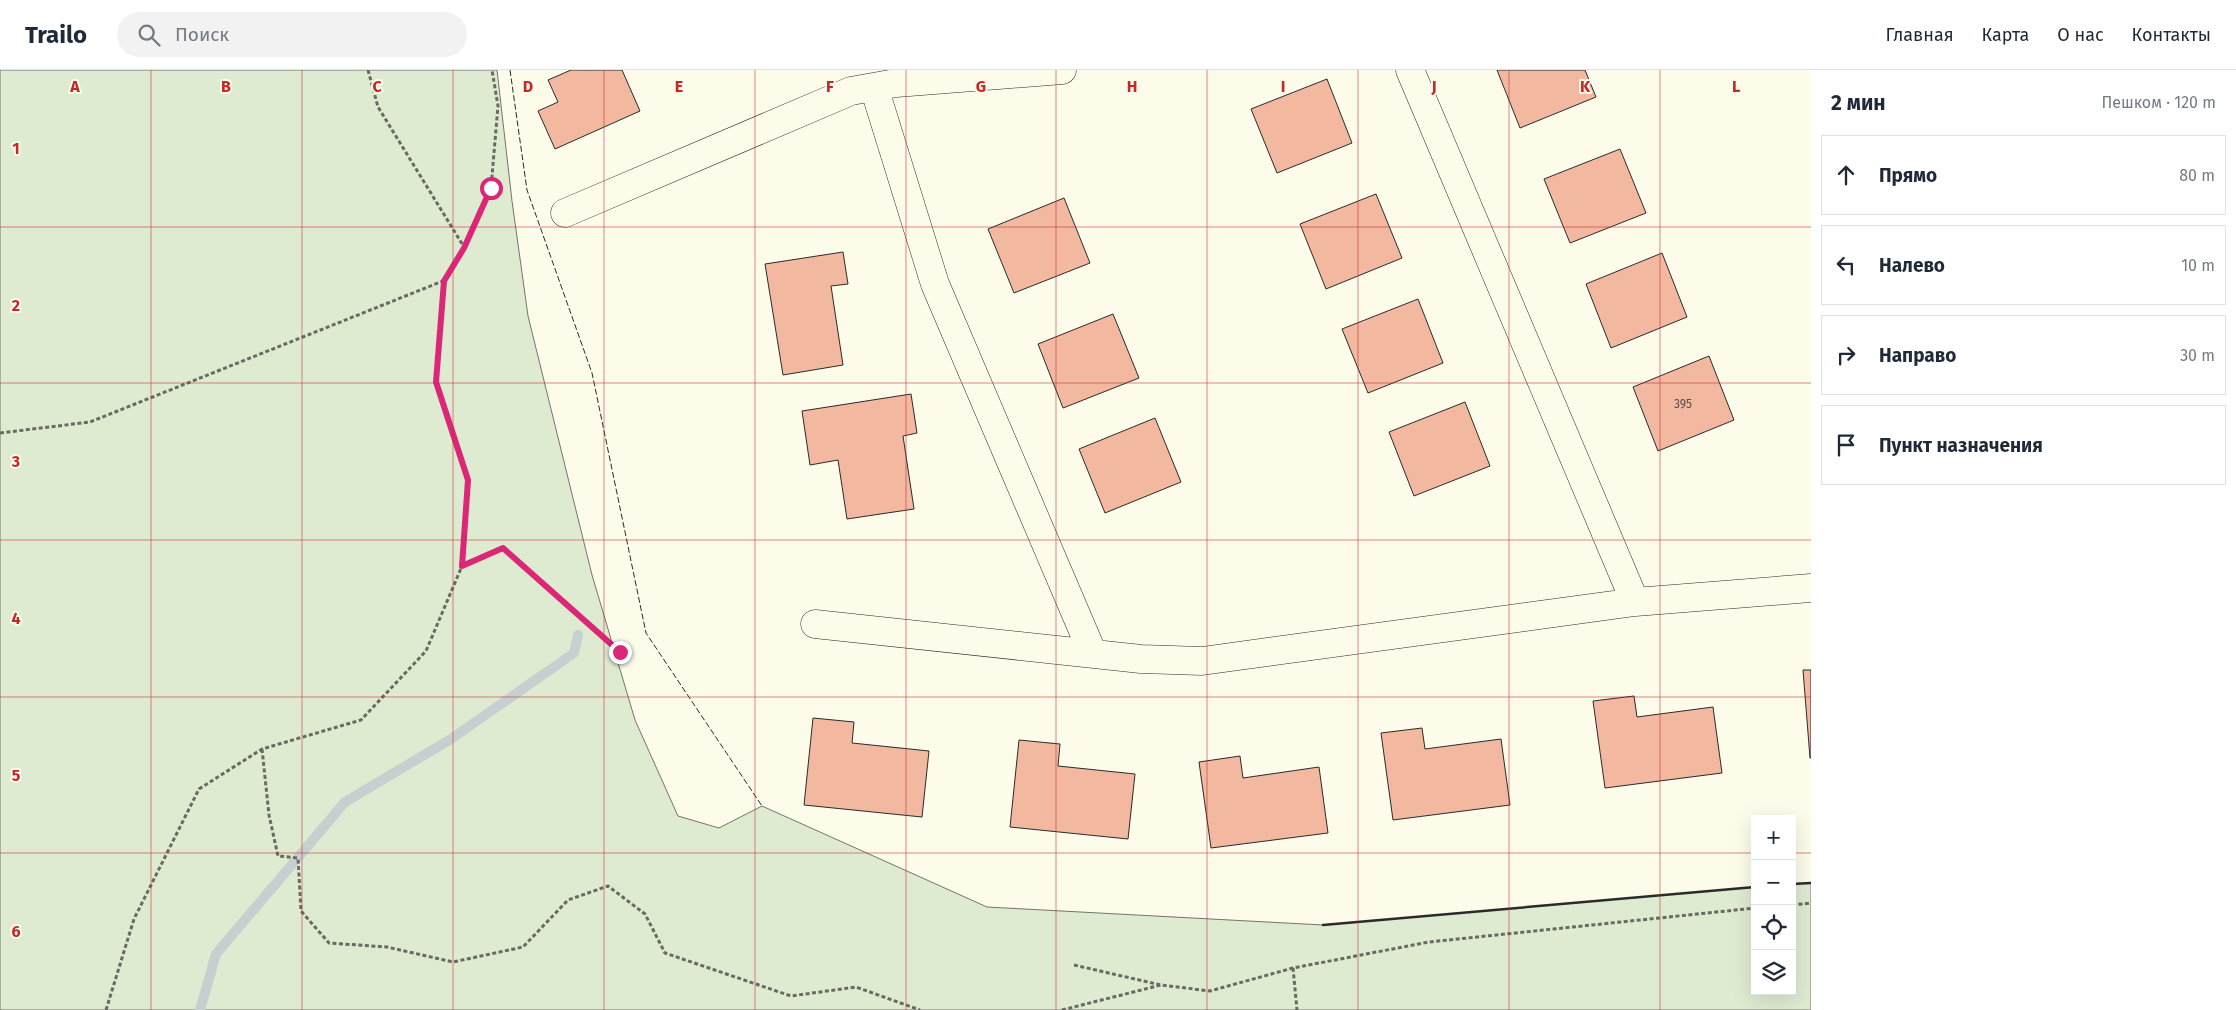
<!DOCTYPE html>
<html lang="ru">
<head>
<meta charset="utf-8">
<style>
  :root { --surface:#fff; --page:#f2f2f3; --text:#1f2937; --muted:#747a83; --line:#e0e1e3 }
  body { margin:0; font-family:"Fira Sans",sans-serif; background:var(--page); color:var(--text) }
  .controls { position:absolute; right:15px; bottom:15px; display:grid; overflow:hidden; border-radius:0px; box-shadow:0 5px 20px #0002 }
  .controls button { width:45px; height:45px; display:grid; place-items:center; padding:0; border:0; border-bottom:1px solid var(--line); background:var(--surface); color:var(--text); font:25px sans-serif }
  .stop { position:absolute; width:15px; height:15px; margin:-11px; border:4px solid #db2777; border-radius:50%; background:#fff }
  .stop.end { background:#db2777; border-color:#fff; box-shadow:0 1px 5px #0008 }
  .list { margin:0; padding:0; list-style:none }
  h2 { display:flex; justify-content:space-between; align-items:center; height:65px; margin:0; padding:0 20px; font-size:21px }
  h2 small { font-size:16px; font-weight:400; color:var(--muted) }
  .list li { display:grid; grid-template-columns:32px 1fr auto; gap:15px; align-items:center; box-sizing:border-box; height:80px; margin:0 10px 10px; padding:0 10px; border:1px solid var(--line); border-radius:0px }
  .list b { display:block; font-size:19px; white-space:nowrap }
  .list em { font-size:16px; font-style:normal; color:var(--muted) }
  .icon { flex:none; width:28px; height:28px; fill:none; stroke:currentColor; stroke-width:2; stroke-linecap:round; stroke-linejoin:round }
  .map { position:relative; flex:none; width:1811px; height:940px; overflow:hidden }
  header { display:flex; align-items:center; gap:30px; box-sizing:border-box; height:70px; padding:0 25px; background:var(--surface); border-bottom:1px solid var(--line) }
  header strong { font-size:24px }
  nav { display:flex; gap:28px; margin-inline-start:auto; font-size:18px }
  .search { width:350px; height:45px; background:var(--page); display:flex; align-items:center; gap:12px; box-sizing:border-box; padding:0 18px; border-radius:28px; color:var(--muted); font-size:19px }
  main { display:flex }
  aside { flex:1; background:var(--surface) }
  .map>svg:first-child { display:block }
  .green { fill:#deebd1; stroke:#74746e }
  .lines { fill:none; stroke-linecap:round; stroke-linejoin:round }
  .stream { stroke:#c7d0d0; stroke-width:10 }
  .building { fill:#f2b8a0; stroke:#2b2b2b }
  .minor-casing { stroke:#2b2b2b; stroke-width:29 }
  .path { stroke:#6a6964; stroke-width:3; stroke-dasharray:4 2.5; stroke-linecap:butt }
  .minor { stroke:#fdfbea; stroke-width:28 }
  .fence { stroke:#2b2b2b; stroke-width:1; stroke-dasharray:6 2.5; stroke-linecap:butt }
  .wall { stroke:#2b2b2b; stroke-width:2.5 }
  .route { stroke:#db2777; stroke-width:6 }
  .grid { fill:none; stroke:#c62828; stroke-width:1; stroke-opacity:0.55 }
  .labels { text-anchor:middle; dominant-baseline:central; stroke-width:4; stroke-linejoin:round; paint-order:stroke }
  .number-label { font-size:12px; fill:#5d4e48 }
  .grid-label { font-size:16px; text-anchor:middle; font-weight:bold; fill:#c62828; stroke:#fdfbea; stroke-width:4; stroke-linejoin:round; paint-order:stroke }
</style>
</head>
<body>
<header>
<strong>Trailo</strong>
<div class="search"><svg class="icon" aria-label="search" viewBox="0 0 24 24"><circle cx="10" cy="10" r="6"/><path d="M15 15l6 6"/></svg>Поиск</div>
<nav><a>Главная</a><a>Карта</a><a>О нас</a><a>Контакты</a></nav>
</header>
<main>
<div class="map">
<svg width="1811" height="940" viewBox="0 0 1811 940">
  <rect width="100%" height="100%" fill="#fdfbea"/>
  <!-- green -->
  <path class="green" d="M 0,0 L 497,0 L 512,131 L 528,246 L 592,505 L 635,650 L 678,746 L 719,758 L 762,736 L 987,837 L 1323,855 L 1755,817 L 1755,921 L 1792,921 L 1792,814 L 1811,813 L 1811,940 L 0,940 Z"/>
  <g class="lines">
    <!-- stream -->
    <path class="stream" d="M 200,940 L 216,884 L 345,732 L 451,669 L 574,583 L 578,565"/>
  </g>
  <!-- building -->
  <path class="building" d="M 571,0 L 622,0 L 640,41 L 555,79 L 538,41 L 558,32 L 548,10 Z
    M 1497,0 L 1585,0 L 1596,27 L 1520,58 Z
    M 1327,9 L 1352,73 L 1277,103 L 1251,39 Z
    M 1620,79 L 1646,143 L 1570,173 L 1544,109 Z
    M 1376,124 L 1402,188 L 1326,219 L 1300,154 Z
    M 1064,128 L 1090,193 L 1014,223 L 988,159 Z
    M 843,182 L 848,214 L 831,216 L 843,295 L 783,305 L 765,194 Z
    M 1662,183 L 1687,247 L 1611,278 L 1586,214 Z
    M 1418,229 L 1443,293 L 1368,323 L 1342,259 Z
    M 1113,244 L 1139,308 L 1063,338 L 1038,274 Z
    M 1709,286 L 1734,350 L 1658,381 L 1633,317 Z
    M 911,324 L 917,363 L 903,366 L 914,439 L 847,449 L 838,390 L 810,395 L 802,341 Z
    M 1465,332 L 1490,396 L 1414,426 L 1389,362 Z
    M 1155,348 L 1181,412 L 1105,443 L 1079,379 Z
    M 1803,600 L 1811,600 L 1811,688 L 1810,688 Z
    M 1634,626 L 1637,647 L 1713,637 L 1722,703 L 1605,718 L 1593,631 Z
    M 813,648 L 854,652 L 852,673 L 929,681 L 922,747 L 804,735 Z
    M 1422,658 L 1425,679 L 1501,669 L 1510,735 L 1393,750 L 1381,663 Z
    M 1019,670 L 1060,674 L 1058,696 L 1135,704 L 1128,769 L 1010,757 Z
    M 1240,686 L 1243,708 L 1319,697 L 1328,763 L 1211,778 L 1199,692 Z"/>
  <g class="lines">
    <!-- minor casing -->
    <g class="minor-casing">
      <path id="minor" d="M 1410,0 L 1635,532
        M 874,17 L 935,214 L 1093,584
        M 565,143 L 851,21 L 896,13 L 1062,0
        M 815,554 L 1141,589 L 1202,591 L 1635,532 L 1811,518"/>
    </g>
    <!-- path -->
    <path class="path" d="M 368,0 L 378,37 L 464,177
      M 443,211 L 437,312 L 468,410 L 462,496
      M 0,363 L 90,352 L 443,211 L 464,178 L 491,118 L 498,36 L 492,0
      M 262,679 L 269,745 L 278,786 L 298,788 L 301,841 L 329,873 L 387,877 L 453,892 L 523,877 L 568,830 L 608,816 L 645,844 L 665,883 L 791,926 L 856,917 L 920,940
      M 1792,835 L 1811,833
      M 1074,895 L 1161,915 L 1210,921 L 1293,898 L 1429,872 L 1755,838
      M 1293,898 L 1297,940
      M 106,940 L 134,849 L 199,719 L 262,679 L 361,650 L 426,581 L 462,496 L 503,478 L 620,582
      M 1062,940 L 1161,915"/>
    <!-- minor -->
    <use href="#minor" class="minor"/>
    <!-- fence -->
    <path class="fence" d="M 510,0 L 527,120 L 592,303 L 646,563 L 762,736"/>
    <!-- wall -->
    <path class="wall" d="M 1792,814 L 1811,813
      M 1323,855 L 1755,817"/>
  </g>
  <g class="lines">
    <!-- route -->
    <path class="route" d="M 491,118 L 464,178 L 444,211 L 436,312 L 468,410 L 462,496 L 503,478 L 620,582"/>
  </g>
  <!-- grid -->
  <path class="grid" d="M 151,0 L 151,940M 302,0 L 302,940M 453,0 L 453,940M 604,0 L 604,940M 755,0 L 755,940M 906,0 L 906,940M 1056,0 L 1056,940M 1207,0 L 1207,940M 1358,0 L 1358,940M 1509,0 L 1509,940M 1660,0 L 1660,940M 0,157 L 1811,157M 0,313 L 1811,313M 0,470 L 1811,470M 0,627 L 1811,627M 0,783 L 1755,783M 1792,783 L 1811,783"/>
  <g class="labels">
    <!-- number labels -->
    <g class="number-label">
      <text x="1683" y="334">395</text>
    </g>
  </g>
  <g class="grid-label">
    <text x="75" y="22">A</text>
    <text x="226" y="22">B</text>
    <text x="377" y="22">C</text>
    <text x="528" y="22">D</text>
    <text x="679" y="22">E</text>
    <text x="830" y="22">F</text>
    <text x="981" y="22">G</text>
    <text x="1132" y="22">H</text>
    <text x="1283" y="22">I</text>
    <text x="1434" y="22">J</text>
    <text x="1585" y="22">K</text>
    <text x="1736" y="22">L</text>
    <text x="16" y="84">1</text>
    <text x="16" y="241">2</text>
    <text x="16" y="397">3</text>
    <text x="16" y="554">4</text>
    <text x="16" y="711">5</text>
    <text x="16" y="867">6</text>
  </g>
</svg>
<div class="controls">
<button>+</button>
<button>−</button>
<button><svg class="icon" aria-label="locate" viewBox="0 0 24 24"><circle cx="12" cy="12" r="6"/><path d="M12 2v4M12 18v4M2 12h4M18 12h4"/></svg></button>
<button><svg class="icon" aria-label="layers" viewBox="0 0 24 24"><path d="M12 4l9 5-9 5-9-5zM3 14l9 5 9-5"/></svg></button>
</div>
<div class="stop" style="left:491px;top:118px"></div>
<div class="stop end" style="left:620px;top:582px"></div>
</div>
<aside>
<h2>2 мин<small>Пешком · 120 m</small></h2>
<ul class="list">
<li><svg class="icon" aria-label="ahead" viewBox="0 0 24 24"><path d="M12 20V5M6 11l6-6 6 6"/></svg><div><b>Прямо</b></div><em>80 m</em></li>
<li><svg class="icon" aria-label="left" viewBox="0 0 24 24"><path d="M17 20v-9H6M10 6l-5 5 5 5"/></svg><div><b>Налево</b></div><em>10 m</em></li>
<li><svg class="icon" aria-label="right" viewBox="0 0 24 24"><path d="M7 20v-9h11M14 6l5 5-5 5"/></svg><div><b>Направо</b></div><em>30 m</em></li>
<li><svg class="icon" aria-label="arrive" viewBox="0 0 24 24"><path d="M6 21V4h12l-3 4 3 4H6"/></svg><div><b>Пункт назначения</b></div></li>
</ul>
</aside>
</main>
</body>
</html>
